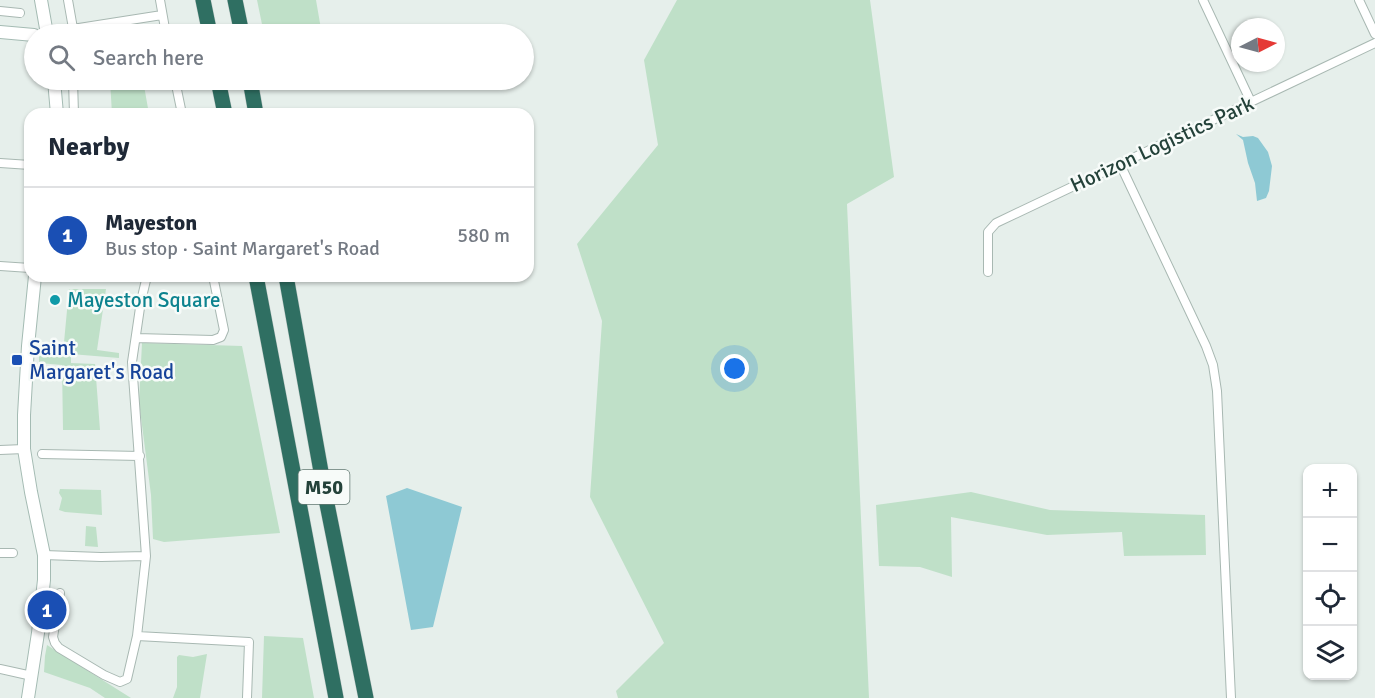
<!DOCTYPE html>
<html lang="en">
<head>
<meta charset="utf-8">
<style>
  :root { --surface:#fff; --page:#f6f6f7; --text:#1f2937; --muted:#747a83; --line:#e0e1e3; --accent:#7c3aed }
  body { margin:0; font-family:Signika,sans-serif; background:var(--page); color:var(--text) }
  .controls { position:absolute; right:18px; bottom:18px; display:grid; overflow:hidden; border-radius:12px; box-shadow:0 2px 4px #0004 }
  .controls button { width:54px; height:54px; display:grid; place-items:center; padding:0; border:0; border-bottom:2px solid var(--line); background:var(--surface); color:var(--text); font:30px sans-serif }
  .compass { position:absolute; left:1231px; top:18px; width:54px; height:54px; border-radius:50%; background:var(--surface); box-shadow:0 2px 4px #0004; rotate:84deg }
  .you { position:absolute; left:735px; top:369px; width:21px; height:21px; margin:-15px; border:4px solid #fff; border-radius:50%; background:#1a73e8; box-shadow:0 0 0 9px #1a73e833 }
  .badge { display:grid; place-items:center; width:39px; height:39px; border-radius:50%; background:var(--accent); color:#fff; font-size:20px; font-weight:700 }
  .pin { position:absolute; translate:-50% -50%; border:3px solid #fff; box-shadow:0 2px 6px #0006 }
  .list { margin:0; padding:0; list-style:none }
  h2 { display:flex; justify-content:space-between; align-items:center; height:78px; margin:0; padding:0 24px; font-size:26px }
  h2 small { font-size:20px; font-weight:400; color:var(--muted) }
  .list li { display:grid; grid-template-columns:39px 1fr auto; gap:18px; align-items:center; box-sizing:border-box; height:96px; padding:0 24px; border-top:2px solid var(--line) }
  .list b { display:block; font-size:22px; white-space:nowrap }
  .list p { margin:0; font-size:20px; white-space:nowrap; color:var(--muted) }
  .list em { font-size:20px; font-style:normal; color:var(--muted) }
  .icon { flex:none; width:33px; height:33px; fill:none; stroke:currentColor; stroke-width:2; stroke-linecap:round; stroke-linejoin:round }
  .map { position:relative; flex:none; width:1375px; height:698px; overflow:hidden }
  .search { position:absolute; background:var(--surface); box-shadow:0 2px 4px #0004; left:24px; top:24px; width:510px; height:66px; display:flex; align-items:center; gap:15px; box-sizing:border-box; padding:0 21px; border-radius:33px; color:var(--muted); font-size:22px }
  .panel { position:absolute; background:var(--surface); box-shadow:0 2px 4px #0004; left:24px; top:108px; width:510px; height:174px; border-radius:18px }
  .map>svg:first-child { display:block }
  .green { fill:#bfe0c8 }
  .water { fill:#8ec9d4 }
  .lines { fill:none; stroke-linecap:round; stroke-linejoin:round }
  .street-casing { stroke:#a8b8b2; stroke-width:10 }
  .secondary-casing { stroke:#a4bbb3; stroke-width:14 }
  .highway-casing { stroke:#c2cac8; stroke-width:16 }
  .street { stroke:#fff; stroke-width:8 }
  .secondary { stroke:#fff; stroke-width:12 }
  .highway { stroke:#2f6f62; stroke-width:15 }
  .culture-dot { fill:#0f9aa8; stroke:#f7fbf9; stroke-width:2 }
  .transit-dot { fill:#1a4fb4; stroke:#f7fbf9; stroke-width:2 }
  .labels { text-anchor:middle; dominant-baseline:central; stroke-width:5; stroke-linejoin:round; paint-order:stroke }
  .shield { fill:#f7fbf9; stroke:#637a73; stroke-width:1.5 }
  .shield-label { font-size:20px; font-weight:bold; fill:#24423a }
  .street-label { font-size:21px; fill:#24423a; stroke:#f7fbf9 }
  .culture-label { font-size:21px; fill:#0d838f; stroke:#f7fbf9; text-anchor:start }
  .transit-label { font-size:21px; fill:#164399; stroke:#f7fbf9; text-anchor:start }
</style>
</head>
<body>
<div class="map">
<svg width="1375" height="698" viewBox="0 0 1375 698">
  <rect width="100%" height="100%" fill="#e6efeb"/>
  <!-- green -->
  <path class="green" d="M 257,0 L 316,0 L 321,29 L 290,34 L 264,34 Z
    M 677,0 L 870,0 L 894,177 L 847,204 L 869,698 L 618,698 L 616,691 L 664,643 L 590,497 L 602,321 L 577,244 L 658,145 L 644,60 Z
    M 110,80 L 143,80 L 149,114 L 112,114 Z
    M 69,289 L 106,289 L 97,350 L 119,353 L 119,358 L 71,354 L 71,363 L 95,364 L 100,430 L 63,430 L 62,365 L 39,363 L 39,350 L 63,353 Z
    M 142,343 L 242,346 L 280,533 L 164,542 L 153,539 L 151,495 L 139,402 Z
    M 60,489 L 101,490 L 102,515 L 65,512 L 59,510 L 62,498 L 59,493 Z
    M 971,492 L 1050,510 L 1205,515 L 1206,555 L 1124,556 L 1122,532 L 1047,535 L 951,517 L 952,577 L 920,567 L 879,566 L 876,505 Z
    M 86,526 L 96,527 L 98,547 L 85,546 Z
    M 264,636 L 303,638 L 314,698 L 262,698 Z
    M 47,645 L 131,698 L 105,698 L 90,688 L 44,672 L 45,656 Z
    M 207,654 L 200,698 L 173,698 L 177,687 L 177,657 L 179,655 L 193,657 Z"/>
  <!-- water -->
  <path class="water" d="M 1236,134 L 1243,137 L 1253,136 L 1258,138 L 1268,152 L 1272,166 L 1269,191 L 1266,198 L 1257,201 L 1255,183 L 1248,163 L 1243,140 Z
    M 407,488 L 462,507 L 433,627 L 411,630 L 386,496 Z"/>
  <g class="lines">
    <!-- street casing -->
    <g class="street-casing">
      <path id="street" d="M 68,0 L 74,34
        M 160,0 L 166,34
        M 1203,0 L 1251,102
        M 1359,0 L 1375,34
        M 0,11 L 20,13
        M 47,33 L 162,15
        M 73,80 L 74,114
        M 175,80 L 182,114
        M 0,163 L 30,165
        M 1120,164 L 1206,346 L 1213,365 L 1217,391 L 1231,698
        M 0,266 L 30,268
        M 988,272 L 988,232 L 996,223 L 1375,43
        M 136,338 L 213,340 L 221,337 L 224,330 L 213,276
        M 0,450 L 24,449
        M 42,454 L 140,456
        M 0,553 L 13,553
        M 44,555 L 101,557 L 146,556
        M 60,593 L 53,637 L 55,643 L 59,648 L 104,675 L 120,682 L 127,679 L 137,636 L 146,556 L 132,362 L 141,301 L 147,276
        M 137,636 L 249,642 L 247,698
        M 0,669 L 32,676"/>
    </g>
    <!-- secondary casing -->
    <g class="secondary-casing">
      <path id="secondary" d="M 41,0 L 47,34
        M 0,32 L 34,35
        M 54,80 L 57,114
        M 28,698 L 38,633 L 44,580 L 44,555 L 31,492 L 24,449 L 24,415 L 28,346 L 35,276"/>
    </g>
    <!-- highway casing -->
    <g class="highway-casing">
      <path id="highway" d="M 203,0 L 210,34
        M 235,0 L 242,34
        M 218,80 L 225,114
        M 250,80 L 256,114
        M 256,276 L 336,698
        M 286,276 L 325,494 L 366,698"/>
    </g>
    <!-- street -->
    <use href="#street" class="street"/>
    <!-- secondary -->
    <use href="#secondary" class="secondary"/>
    <!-- highway -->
    <use href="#highway" class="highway"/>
  </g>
  <!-- markers -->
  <circle class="culture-dot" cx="55" cy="300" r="6"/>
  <rect class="transit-dot" x="11" y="354" width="12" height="12" rx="3"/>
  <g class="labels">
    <!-- shield labels -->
    <rect class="shield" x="298.5" y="470" width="51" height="34" rx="4.5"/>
    <g class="shield-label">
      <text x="324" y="487">M50</text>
    </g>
    <!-- street labels -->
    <g class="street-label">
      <text transform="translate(1162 144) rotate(-25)">Horizon Logistics Park</text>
    </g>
    <!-- culture labels -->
    <g class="culture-label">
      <text x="67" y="300">Mayeston Square</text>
    </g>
    <!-- transit labels -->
    <g class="transit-label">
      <text x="29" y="348">Saint<tspan x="29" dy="24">Margaret's Road</tspan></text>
    </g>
  </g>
</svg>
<div class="controls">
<button>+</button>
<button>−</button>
<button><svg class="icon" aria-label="locate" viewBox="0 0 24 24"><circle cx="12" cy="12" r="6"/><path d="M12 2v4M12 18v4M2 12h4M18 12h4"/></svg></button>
<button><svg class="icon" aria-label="layers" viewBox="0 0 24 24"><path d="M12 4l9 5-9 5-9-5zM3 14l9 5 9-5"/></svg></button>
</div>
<svg class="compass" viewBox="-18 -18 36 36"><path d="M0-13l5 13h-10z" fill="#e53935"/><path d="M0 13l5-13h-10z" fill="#747a83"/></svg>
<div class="you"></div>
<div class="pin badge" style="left:47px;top:610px;background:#1a4fb4">1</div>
<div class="search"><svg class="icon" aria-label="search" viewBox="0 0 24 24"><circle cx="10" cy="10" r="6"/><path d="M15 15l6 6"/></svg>Search here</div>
<section class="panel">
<h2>Nearby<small></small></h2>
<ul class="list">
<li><span class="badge" style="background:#1a4fb4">1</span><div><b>Mayeston</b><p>Bus stop · Saint Margaret's Road</p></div><em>580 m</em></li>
</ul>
</section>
</div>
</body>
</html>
